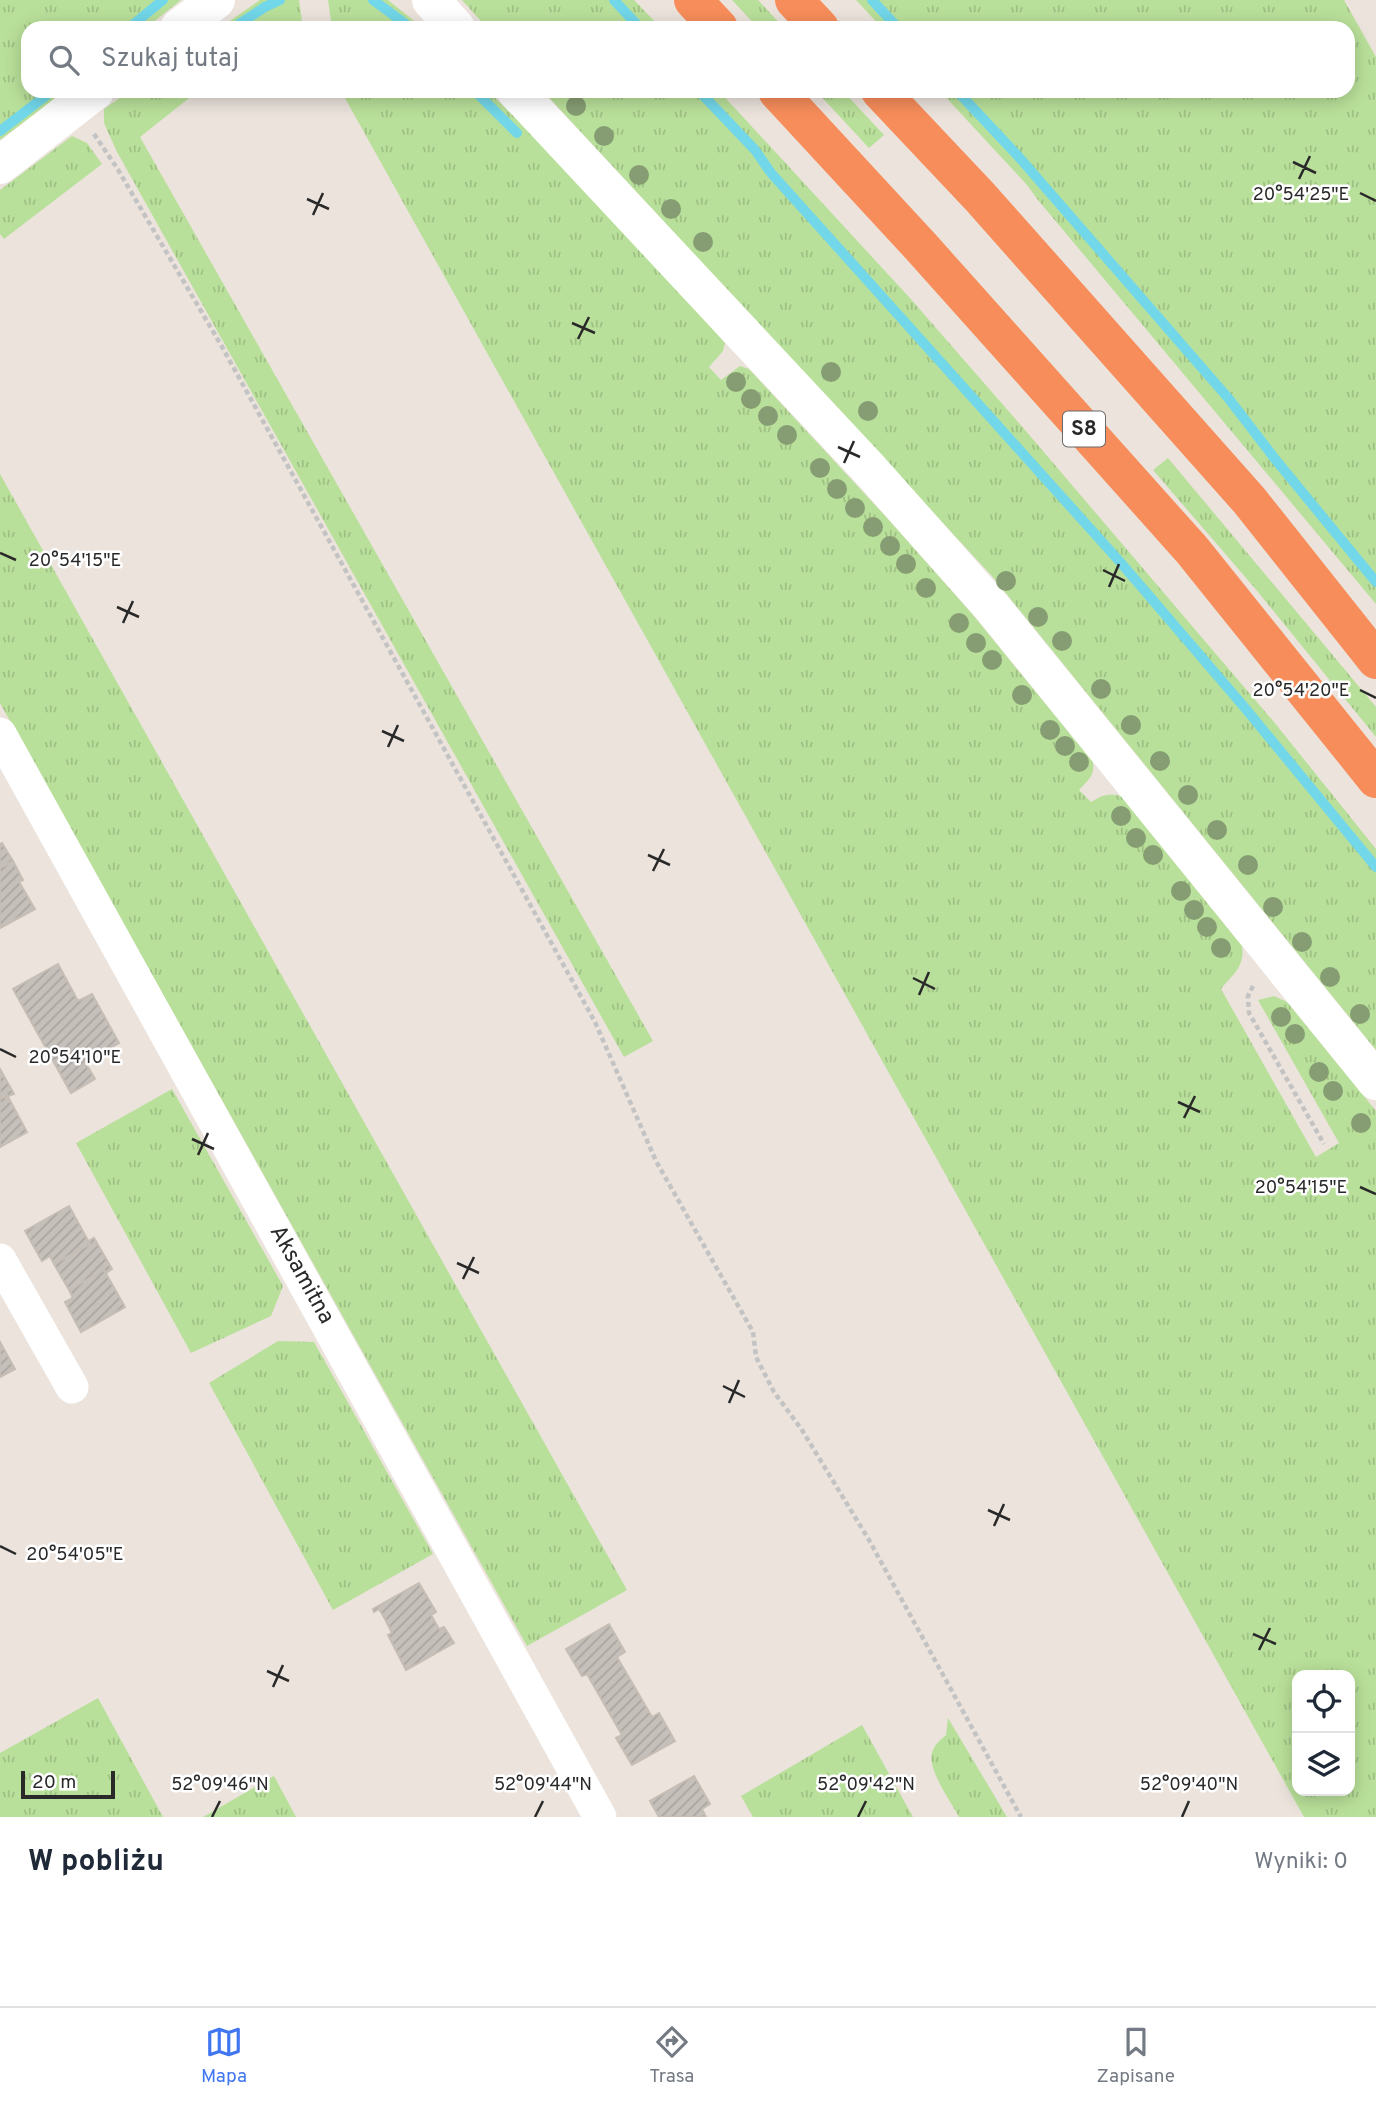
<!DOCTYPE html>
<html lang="pl">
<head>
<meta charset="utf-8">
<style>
  :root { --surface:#fff; --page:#f6f6f7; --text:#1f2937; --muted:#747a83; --line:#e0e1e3; --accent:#4176f2 }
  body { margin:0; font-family:Overpass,sans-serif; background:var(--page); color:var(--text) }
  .controls { position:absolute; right:21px; bottom:21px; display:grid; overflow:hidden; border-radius:14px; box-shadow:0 4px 18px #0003 }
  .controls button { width:63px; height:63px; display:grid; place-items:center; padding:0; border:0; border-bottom:2px solid var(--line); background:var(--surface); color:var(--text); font:35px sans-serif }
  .scale { position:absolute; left:21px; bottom:18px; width:94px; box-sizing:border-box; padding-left:7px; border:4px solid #292929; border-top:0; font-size:19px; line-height:24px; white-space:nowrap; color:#292929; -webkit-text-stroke:5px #fff; paint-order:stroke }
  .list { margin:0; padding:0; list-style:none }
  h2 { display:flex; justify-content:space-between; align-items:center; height:91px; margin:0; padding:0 28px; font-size:30px }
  h2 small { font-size:23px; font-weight:400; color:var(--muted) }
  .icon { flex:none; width:38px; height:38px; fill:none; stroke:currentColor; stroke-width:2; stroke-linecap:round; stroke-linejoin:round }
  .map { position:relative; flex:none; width:1376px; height:1817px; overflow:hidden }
  .search { position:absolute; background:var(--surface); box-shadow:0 4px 18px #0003; left:21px; right:21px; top:21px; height:77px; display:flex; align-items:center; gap:18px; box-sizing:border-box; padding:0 24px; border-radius:21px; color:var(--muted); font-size:26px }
  .sheet { height:189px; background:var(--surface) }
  nav { display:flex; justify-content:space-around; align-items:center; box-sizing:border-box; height:98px; border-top:2px solid var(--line); background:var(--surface); font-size:19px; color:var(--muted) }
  nav a { display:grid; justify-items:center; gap:4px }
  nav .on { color:var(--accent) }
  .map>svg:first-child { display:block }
  .grass { fill:url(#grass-tufts); fill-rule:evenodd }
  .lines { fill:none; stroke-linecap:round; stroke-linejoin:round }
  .stream { stroke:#72d7e9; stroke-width:10 }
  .building { fill:url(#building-hatch); stroke:#c6beb5; stroke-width:2 }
  .path { stroke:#c3c3c3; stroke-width:4.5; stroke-dasharray:5 3.5; stroke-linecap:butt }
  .minor { stroke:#fff; stroke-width:33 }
  .tertiary { stroke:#fff; stroke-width:38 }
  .motorway { stroke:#f78d5a; stroke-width:38 }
  .tree { fill:#869d73 }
  .ticks { fill:none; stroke:#292929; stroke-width:2.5 }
  .labels { text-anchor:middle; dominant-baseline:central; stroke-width:5; stroke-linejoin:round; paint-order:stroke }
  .shield { fill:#fff; stroke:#696969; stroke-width:2 }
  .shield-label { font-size:21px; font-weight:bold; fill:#292929 }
  .street-label { font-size:23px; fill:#292929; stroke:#fff }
  .ticks-label { font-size:18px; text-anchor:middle; fill:#292929; stroke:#fff; stroke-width:5; stroke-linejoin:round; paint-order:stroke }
</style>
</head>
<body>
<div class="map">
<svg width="1376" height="1817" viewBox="0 0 1376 1817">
  <defs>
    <pattern id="grass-tufts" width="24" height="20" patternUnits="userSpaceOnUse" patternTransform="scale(1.75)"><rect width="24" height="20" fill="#b9e09a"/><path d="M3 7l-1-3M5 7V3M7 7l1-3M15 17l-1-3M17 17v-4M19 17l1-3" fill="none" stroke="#9fc085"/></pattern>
    <pattern id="building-hatch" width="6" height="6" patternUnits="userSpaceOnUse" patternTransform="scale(1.75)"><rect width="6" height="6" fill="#c6c0bb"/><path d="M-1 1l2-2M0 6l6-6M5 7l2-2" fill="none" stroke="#aaa5a1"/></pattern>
  </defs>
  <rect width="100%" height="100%" fill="#ebe3dc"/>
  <!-- grass -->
  <path class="grass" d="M 0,0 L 181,0 L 146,28 L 28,28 L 28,91 L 66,91 L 0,140 Z
    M 260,0 L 299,0 L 303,28 L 226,28 L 224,25 Z
    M 328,0 L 388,0 L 423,28 L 332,28 Z
    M 462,0 L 634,0 L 661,28 L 487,28 Z
    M 732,0 L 758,0 L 784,28 L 758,28 Z
    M 856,0 L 1344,0 L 1376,57 L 1376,604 L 1038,200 L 1027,185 L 940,91 L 1348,91 L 1348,28 L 882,28 Z
    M 130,91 L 198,91 L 140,137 L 653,1041 L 624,1057 L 117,152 L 104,123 L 104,109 Z
    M 341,91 L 488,91 L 573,174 L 725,343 L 723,351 L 709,367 L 721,380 L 740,366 L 749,369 L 888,519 L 973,615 L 1093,762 C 1095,776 1088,780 1079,790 L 1091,802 C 1102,795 1108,793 1121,796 L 1242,946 C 1245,967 1233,974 1221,989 L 1316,1157 L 1339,1143 L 1258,1000 L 1274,996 L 1287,1002 L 1376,1111 L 1376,1817 L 1304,1817 ZM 1297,1675 L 1350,1675 L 1350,1791 L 1297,1791 Z
    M 543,91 L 719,91 L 909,297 L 1025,430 L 1274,722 L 1376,849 L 1376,1050 L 991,575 Z
    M 816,91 L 843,91 L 884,135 L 869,148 Z
    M 72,136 L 87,143 L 102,164 L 4,239 L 0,234 L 0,190 Z
    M 1168,458 L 1376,707 L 1376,737 L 1253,586 L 1153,470 Z
    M 0,474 L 627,1590 L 527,1646 L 0,703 Z
    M 172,1089 L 283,1286 L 271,1316 L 191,1353 L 76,1143 Z
    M 278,1341 L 314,1342 L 433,1554 L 333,1610 L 209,1383 Z
    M 98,1698 L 163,1817 L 0,1817 L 0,1753 Z
    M 948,1718 L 1007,1817 L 959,1817 C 951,1802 927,1769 932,1753 C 934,1745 940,1740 946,1735 Z
    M 862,1725 L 913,1817 L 753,1817 L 741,1796 Z
    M 274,1776 L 296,1817 L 203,1817 Z"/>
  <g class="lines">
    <!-- stream -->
    <path class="stream" d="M 373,0 L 411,28
      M 614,0 L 640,28
      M 872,0 L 898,28
      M 239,24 L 265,7 L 280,0
      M 129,28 L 163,0
      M 475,91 L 517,133
      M 699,91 L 755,150 L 771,173 L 1121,563 L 1245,708 L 1376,867
      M 957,91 L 1018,156 L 1229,399 L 1275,459 L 1376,582
      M 0,131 L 52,91"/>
  </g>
  <!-- building -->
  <path class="building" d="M 2,843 L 13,861 L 0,868 L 0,844 Z
    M 13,861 L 23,880 L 19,882 L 35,909 L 0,928 L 0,868 Z
    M 58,964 L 78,1001 L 92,994 L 119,1043 L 85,1062 L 95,1079 L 71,1093 L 13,989 Z
    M 0,1069 L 14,1094 L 0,1099 Z
    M 7,1095 L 27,1132 L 0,1147 L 0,1099 Z
    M 69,1206 L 90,1244 L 54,1264 L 50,1256 L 42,1261 L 25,1231 Z
    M 94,1238 L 112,1269 L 106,1273 L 104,1270 L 69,1290 L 54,1264 L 90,1244 L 89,1241 Z
    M 104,1270 L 125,1307 L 81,1332 L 65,1302 L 73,1298 L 69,1290 Z
    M 0,1342 L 15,1369 L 0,1377 Z
    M 419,1583 L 436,1612 L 431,1615 L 439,1629 L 444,1627 L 454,1643 L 406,1670 L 388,1635 L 392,1633 L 385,1619 L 379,1609 L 374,1612 L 373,1609 Z
    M 609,1624 L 625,1652 L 617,1657 L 652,1717 L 659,1713 L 675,1741 L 632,1765 L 616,1738 L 622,1735 L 587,1674 L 582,1676 L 566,1649 Z
    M 694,1776 L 710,1804 L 702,1809 L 706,1817 L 659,1817 L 650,1801 Z"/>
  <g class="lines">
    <!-- path -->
    <path class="path" d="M 94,134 L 117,168 L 221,345 L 595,1022 L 656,1161 L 753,1332 L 756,1357 L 774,1392 L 802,1430 L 869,1540 L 1021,1817
      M 1253,986 L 1248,996 L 1249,1013 L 1324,1144"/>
    <!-- minor -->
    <path class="minor" d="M 0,734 L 600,1817
      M 0,1260 L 72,1387"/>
    <!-- tertiary -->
    <path class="tertiary" d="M 431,0 L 456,28
      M 179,28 L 216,0
      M 516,91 L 872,472 L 991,606 L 1376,1081
      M 0,165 L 95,91"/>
    <!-- motorway -->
    <path class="motorway" d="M 693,0 L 719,28
      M 794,0 L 820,28
      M 777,91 L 923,249 L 1192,550 L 1376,779
      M 880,91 L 980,197 L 1249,500 L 1376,660"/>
  </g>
  <!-- trees -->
  <g class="tree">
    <circle cx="576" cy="106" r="10"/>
    <circle cx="604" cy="136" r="10"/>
    <circle cx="639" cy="175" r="10"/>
    <circle cx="671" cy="209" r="10"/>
    <circle cx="703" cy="242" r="10"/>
    <circle cx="831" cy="372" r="10"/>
    <circle cx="736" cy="382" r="10"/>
    <circle cx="751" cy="399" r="10"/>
    <circle cx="868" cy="411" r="10"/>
    <circle cx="768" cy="416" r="10"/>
    <circle cx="787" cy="435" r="10"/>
    <circle cx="820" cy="468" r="10"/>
    <circle cx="837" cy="489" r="10"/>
    <circle cx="855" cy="508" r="10"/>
    <circle cx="873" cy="527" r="10"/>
    <circle cx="890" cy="546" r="10"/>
    <circle cx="906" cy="564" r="10"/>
    <circle cx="1006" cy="581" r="10"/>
    <circle cx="926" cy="588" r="10"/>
    <circle cx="1038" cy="617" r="10"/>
    <circle cx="959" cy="623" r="10"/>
    <circle cx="1062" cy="641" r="10"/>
    <circle cx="976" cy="643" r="10"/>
    <circle cx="992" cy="660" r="10"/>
    <circle cx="1101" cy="689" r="10"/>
    <circle cx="1022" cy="695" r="10"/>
    <circle cx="1131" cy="725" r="10"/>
    <circle cx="1050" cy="730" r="10"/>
    <circle cx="1065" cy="746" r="10"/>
    <circle cx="1160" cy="761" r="10"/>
    <circle cx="1079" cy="762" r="10"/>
    <circle cx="1188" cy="795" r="10"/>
    <circle cx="1121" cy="816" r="10"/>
    <circle cx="1217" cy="830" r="10"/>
    <circle cx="1136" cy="838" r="10"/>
    <circle cx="1153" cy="855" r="10"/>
    <circle cx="1248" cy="865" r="10"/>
    <circle cx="1181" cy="891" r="10"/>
    <circle cx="1273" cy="907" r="10"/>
    <circle cx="1194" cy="910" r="10"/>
    <circle cx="1207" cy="927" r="10"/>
    <circle cx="1302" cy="942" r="10"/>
    <circle cx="1221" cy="948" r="10"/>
    <circle cx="1330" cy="977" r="10"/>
    <circle cx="1360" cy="1014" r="10"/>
    <circle cx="1281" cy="1017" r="10"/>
    <circle cx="1295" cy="1034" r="10"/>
    <circle cx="1319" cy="1072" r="10"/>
    <circle cx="1333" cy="1091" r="10"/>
    <circle cx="1361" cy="1123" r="10"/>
  </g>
  <!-- ticks -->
  <path class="ticks" d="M 1293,162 L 1316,173M 1299,179 L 1310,156M 1360,193 L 1376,201M 307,199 L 329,209M 313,215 L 323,193M 572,323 L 595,333M 578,339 L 589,317M 838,447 L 860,457M 844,463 L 854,441M 0,553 L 16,560M 1103,570 L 1125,581M 1109,587 L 1119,564M 117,607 L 139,617M 123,623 L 133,601M 1360,690 L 1376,698M 382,731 L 404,741M 388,747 L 398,725M 648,855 L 670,865M 653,871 L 664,849M 913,978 L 935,989M 919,995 L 929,972M 0,1049 L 16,1057M 1178,1102 L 1200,1112M 1184,1118 L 1195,1096M 192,1139 L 214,1149M 198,1155 L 208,1133M 1360,1187 L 1376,1194M 457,1263 L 479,1273M 463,1279 L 474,1257M 723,1386 L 745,1397M 729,1403 L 739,1380M 988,1510 L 1010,1520M 994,1526 L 1004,1504M 0,1546 L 16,1554M 1253,1634 L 1276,1644M 1259,1650 L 1270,1628M 267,1671 L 289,1681M 273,1687 L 283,1665M 212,1817 L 220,1801M 535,1817 L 543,1801M 858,1817 L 866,1801M 1182,1817 L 1189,1801"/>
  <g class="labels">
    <!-- shield labels -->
    <rect class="shield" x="1063" y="411.5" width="42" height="35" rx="5"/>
    <g class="shield-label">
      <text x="1084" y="429">S8</text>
    </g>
    <!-- street labels -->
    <g class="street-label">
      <text transform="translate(301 1275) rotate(61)">Aksamitna</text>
    </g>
  </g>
  <g class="ticks-label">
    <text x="1301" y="200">20°54'25"E</text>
    <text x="75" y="566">20°54'15"E</text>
    <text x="1301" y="696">20°54'20"E</text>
    <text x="75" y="1063">20°54'10"E</text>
    <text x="1301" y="1193">20°54'15"E</text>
    <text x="75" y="1560">20°54'05"E</text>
    <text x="220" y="1790">52°09'46"N</text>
    <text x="543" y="1790">52°09'44"N</text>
    <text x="866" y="1790">52°09'42"N</text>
    <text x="1189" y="1790">52°09'40"N</text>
  </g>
</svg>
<div class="controls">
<button><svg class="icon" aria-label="locate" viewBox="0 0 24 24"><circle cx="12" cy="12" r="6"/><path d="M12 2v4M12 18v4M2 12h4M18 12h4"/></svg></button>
<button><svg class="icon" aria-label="layers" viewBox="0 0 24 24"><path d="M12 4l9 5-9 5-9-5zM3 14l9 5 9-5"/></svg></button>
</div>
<div class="scale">20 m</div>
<div class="search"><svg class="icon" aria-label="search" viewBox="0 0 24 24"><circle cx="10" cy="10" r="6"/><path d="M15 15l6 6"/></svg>Szukaj tutaj</div>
</div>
<section class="sheet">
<h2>W pobliżu<small>Wyniki: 0</small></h2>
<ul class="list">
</ul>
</section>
<nav>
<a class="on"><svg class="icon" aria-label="map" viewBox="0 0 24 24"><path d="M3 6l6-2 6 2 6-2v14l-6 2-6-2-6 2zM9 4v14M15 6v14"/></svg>Mapa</a>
<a><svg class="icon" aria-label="directions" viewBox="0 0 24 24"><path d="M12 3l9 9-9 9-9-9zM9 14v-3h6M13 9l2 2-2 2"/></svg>Trasa</a>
<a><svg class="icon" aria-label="saved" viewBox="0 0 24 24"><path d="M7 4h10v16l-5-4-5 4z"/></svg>Zapisane</a>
</nav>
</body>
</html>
